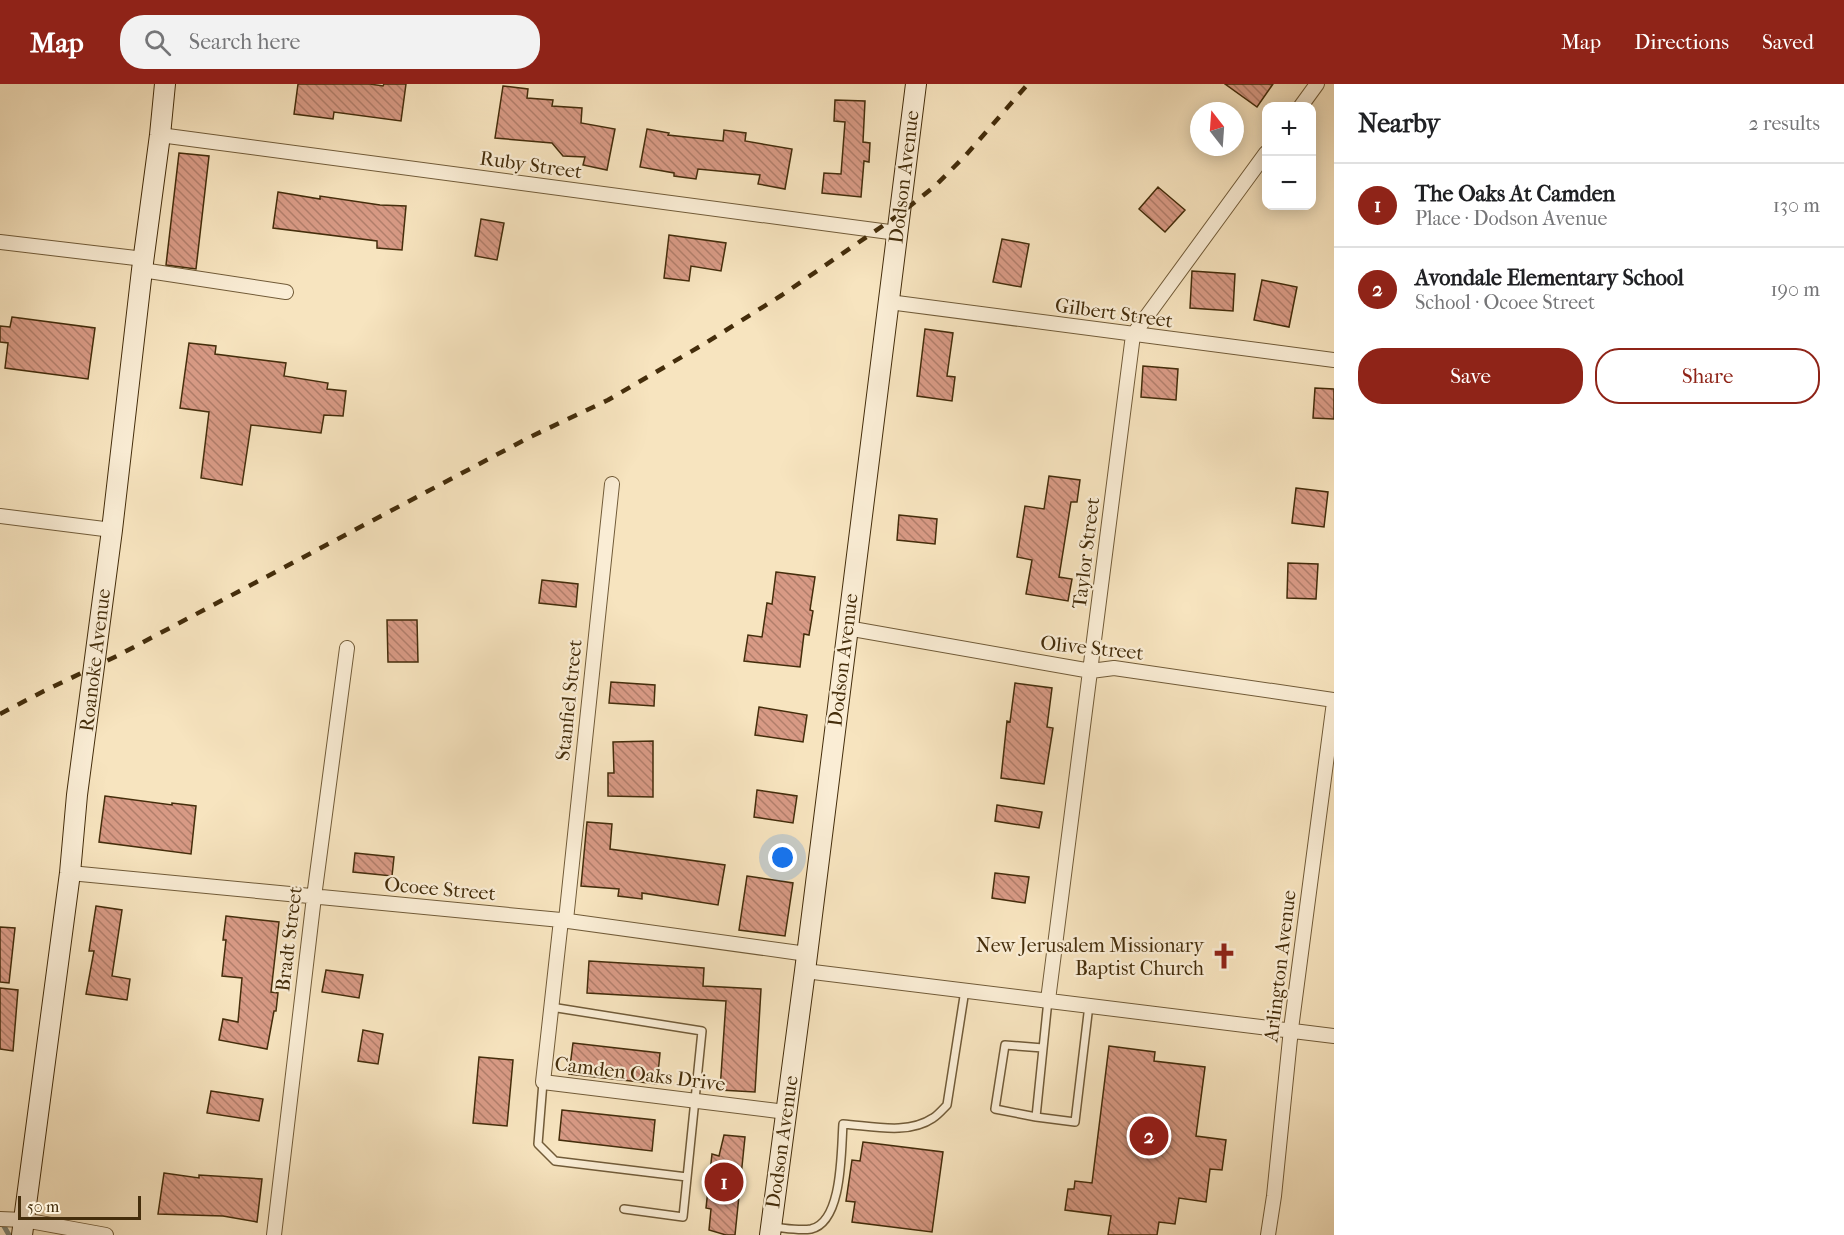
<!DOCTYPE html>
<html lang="en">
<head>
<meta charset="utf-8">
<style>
  :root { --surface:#fff; --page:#f2f2f2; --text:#202124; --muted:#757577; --line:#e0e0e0; --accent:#8f2418 }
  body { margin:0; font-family:"IM FELL French Canon",serif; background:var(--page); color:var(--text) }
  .controls { position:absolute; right:18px; top:18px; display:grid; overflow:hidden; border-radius:12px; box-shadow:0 3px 15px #0003 }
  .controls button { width:54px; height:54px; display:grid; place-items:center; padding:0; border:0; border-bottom:2px solid var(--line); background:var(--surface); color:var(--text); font:30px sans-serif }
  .compass { position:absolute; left:1190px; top:18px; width:54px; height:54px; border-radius:50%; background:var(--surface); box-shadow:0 3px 15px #0003; rotate:343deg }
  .scale { position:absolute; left:18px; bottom:15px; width:123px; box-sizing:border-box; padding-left:6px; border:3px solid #442d0b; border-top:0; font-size:16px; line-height:21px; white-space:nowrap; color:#442d0b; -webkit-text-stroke:4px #faedd5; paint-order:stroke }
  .you { position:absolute; left:783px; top:774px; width:21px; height:21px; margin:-15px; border:4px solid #fff; border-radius:50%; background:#1a73e8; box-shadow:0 0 0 9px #1a73e833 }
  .badge { display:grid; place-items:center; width:39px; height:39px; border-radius:50%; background:var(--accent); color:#fff; font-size:20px; font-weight:700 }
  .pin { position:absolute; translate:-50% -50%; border:3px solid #fff; box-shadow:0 2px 6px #0006 }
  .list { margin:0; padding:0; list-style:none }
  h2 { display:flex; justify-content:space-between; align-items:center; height:78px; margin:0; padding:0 24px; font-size:26px }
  h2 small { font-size:20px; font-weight:400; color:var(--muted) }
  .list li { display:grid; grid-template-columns:39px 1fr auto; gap:18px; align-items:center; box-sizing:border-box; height:84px; padding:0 24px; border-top:2px solid var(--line) }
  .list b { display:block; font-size:22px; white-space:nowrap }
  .list p { margin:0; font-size:20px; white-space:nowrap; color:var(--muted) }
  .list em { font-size:20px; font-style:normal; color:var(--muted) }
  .actions { display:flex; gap:12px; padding:18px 24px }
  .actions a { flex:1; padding:14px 0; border:2px solid var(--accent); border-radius:24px; text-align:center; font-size:21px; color:var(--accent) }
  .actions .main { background:var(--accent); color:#fff }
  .icon { flex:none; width:33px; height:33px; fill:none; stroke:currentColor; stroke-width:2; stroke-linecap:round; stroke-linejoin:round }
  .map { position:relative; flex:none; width:1334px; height:1151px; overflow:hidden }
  header { display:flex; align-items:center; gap:36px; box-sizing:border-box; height:84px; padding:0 30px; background:var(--accent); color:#fff }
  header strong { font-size:28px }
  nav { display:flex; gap:33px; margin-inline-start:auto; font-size:21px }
  .search { width:420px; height:54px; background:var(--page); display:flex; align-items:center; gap:15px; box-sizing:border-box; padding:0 21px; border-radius:24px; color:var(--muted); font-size:22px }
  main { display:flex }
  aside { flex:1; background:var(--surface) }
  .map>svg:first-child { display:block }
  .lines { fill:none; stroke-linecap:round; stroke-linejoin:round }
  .stream { stroke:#7c8375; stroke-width:5 }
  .building { fill:url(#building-back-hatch); stroke:#442d0b; stroke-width:1.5 }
  .lane-casing { stroke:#715b38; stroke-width:10 }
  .street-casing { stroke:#715b38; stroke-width:16 }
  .secondary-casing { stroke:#442d0b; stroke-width:22 }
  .lane { stroke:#faedd5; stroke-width:7 }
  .street { stroke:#faedd5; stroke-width:14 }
  .secondary { stroke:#faedd5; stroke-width:20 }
  .rail { stroke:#442d0b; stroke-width:4.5; stroke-dasharray:10 10; stroke-linecap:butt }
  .labels { text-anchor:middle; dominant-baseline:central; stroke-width:4.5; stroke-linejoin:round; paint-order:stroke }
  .street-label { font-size:20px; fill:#442d0b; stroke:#faedd5 }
  .poi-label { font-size:20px; fill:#442d0b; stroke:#faedd5; text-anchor:end }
</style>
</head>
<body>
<header>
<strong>Map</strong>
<div class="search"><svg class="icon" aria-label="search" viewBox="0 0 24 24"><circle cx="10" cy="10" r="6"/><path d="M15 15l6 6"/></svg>Search here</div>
<nav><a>Map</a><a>Directions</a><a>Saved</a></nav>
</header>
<main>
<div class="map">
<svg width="1334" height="1151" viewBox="0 0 1334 1151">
  <defs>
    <pattern id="building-back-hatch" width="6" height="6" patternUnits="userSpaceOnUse" patternTransform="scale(1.5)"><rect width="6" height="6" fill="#d89a85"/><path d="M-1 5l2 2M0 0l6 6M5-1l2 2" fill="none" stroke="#b17e6b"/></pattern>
  </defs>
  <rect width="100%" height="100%" fill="#f7e4bf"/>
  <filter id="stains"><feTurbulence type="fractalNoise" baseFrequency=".00333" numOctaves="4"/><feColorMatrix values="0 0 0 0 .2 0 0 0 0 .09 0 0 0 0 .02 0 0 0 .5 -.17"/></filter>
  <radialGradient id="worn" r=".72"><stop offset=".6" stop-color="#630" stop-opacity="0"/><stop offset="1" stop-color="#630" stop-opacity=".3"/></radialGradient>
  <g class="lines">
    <!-- stream -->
    <path class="stream" d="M 1,1137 L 9,1151"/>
  </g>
  <!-- building -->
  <path class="building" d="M 298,0 L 370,0 L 383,2 L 384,0 L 406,0 L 401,37 L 334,28 L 333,35 L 294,30 Z
    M 1225,0 L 1273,0 L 1257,23 Z
    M 503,2 L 528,5 L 527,14 L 553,16 L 552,22 L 582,24 L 581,39 L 615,45 L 607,86 L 583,81 L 585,73 L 563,72 L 552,59 L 495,54 Z
    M 835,16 L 865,17 L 863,58 L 870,59 L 869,78 L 864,77 L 861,113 L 822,109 L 824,89 L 841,90 L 845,38 L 834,37 Z
    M 647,45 L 669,49 L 668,51 L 723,57 L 724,46 L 746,49 L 745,57 L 792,65 L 785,105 L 758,100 L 760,91 L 698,85 L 696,95 L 674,92 L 674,89 L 640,83 Z
    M 179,69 L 209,72 L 196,185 L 166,181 Z
    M 1158,103 L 1185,126 L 1165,148 L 1139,125 Z
    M 278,108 L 320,115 L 320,112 L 380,121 L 406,122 L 402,166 L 377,164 L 377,157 L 273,144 Z
    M 481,135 L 504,139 L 497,176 L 475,172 Z
    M 669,151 L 726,159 L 721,187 L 691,182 L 689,197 L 664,194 Z
    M 1002,155 L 1029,160 L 1021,203 L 993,198 Z
    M 1192,187 L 1235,190 L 1233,227 L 1190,224 Z
    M 1262,196 L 1297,203 L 1289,243 L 1254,236 Z
    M 12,233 L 95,244 L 88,295 L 5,284 L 8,259 L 0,258 L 0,242 L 10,243 Z
    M 925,245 L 953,249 L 947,292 L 955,293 L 952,317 L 917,312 Z
    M 189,259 L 216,262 L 215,270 L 286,279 L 284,292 L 328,299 L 327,305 L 346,307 L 343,332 L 324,331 L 321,349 L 251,341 L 242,401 L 201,394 L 209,328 L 180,324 Z
    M 1143,282 L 1178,285 L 1176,316 L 1141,313 Z
    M 1315,304 L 1334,305 L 1334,335 L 1313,334 Z
    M 1049,392 L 1080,396 L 1077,418 L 1071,418 L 1059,493 L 1072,495 L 1068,517 L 1026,510 L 1032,476 L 1017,473 L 1025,422 L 1044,425 Z
    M 1296,404 L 1328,408 L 1324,443 L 1292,439 Z
    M 899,431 L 937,435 L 935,460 L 897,456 Z
    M 1288,479 L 1318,480 L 1316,515 L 1287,514 Z
    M 776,488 L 815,493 L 810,526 L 813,527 L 809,551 L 804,550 L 800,583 L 744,577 L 748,551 L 762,553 L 767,519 L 772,520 Z
    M 542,496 L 578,500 L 576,523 L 539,519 Z
    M 387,536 L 417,536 L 418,578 L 388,578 Z
    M 611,598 L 655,601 L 654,622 L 609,619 Z
    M 1015,599 L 1052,604 L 1047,643 L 1053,644 L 1044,700 L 1001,694 L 1007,637 L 1010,638 Z
    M 759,623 L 807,631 L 803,658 L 755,651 Z
    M 653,657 L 653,713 L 608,712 L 608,689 L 614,689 L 613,658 Z
    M 757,706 L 797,712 L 793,739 L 754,733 Z
    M 105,712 L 172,721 L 172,719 L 196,722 L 191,770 L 99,758 Z
    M 997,721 L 1042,728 L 1039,744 L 995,737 Z
    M 587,738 L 612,740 L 610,765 L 725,781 L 718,821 L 642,809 L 642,815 L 618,812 L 619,805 L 581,802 Z
    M 355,769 L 394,773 L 392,792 L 353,788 Z
    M 995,789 L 1029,793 L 1025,819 L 992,814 Z
    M 747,792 L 793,799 L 785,852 L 739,846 Z
    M 96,822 L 122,826 L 112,892 L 130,895 L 127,916 L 86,910 L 94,867 L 89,867 Z
    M 226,832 L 279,838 L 271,908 L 278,909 L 276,927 L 274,927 L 267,965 L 219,956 L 223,935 L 238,938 L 242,894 L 222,892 L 226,856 L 223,856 Z
    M 0,843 L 15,844 L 9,899 L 0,898 Z
    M 589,877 L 704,884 L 703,902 L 761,905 L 755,1008 L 720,1006 L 726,917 L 587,909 Z
    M 326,886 L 363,891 L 359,914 L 322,908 Z
    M 0,904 L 18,906 L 13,967 L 0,965 Z
    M 363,946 L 383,950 L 378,980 L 358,977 Z
    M 573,959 L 660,969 L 657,1000 L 569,990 Z
    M 1109,962 L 1155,968 L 1154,977 L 1205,983 L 1196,1052 L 1226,1056 L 1222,1086 L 1210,1085 L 1206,1118 L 1179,1114 L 1175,1140 L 1159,1138 L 1157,1151 L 1108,1151 L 1111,1132 L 1065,1126 L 1068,1105 L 1074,1105 L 1075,1097 L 1092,1099 Z
    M 479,973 L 513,976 L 507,1042 L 473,1039 Z
    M 211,1007 L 263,1015 L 259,1037 L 207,1029 Z
    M 562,1026 L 655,1036 L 652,1067 L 559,1056 Z
    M 724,1051 L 745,1053 L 735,1151 L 726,1151 L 709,1146 L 711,1125 L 706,1124 L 712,1070 L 719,1072 Z
    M 863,1058 L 943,1068 L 932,1148 L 852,1138 L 855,1118 L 846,1117 L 852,1076 L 860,1077 Z
    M 164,1089 L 199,1094 L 199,1091 L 262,1095 L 257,1138 L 223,1132 L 158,1130 Z"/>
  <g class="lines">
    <!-- lane casing -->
    <g class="lane-casing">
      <path id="lane" d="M 1048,916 L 1036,1033 L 1075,1038 L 1089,921
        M 551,923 L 702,947 L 683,1133 L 624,1125
        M 543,998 L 538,1060 L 555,1077 L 687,1093
        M 1036,1033 L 995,1025 L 1005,961 L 1043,964
        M 773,1143 C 785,1144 799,1147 811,1145 C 843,1138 841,1066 843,1040 C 872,1042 908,1051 933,1034 C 938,1031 943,1025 947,1021 L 965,906"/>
    </g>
    <!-- street casing -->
    <g class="street-casing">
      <path id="street" d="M 1301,22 L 1317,0
        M 160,51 L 897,149
        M 0,158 L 144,175
        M 142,186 L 286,208
        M 889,218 L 1334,276
        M 0,432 L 112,446
        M 847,544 L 1091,587 L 1114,584 L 1334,616
        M 70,789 L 561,836 L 807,870
        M 561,836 L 543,998 L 786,1028
        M 566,836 L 612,400
        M 805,887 L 1334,952
        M 1048,916 L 1133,251 L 1266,69
        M 0,1135 L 24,1136 L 106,1151
        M 274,1151 L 314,813 L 347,564
        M 1268,1151 L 1274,1112 L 1291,945 L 1334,618"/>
    </g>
    <!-- secondary casing -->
    <g class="secondary-casing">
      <path id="secondary" d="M 22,1151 L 70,789 L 77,711 L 112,446 L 142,186 L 160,51 L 165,0
        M 770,1151 L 805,887 L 916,0"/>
    </g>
    <!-- lane -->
    <use href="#lane" class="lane"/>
    <!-- street -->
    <use href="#street" class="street"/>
    <!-- secondary -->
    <use href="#secondary" class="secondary"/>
    <!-- rail -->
    <path class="rail" d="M 0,630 L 44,607 L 117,572 L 530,353 L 608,316 L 704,260 L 782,211 L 900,130 L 936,101 L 966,71 L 1028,0"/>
  </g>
  <!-- icons -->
  <defs>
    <g id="church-bare" transform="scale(2.07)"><path d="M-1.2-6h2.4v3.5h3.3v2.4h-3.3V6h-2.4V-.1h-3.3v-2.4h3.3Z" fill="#8f2418" stroke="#faedd5" stroke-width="2.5" paint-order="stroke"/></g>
  </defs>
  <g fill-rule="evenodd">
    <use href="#church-bare" x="1224" y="872"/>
  </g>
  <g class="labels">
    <!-- street labels -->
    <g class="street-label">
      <text transform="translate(531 81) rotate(8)">Ruby Street</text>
      <text transform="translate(904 93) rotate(-83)">Dodson Avenue</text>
      <text transform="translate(1114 229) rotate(8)">Gilbert Street</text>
      <text transform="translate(1086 469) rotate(-83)">Taylor Street</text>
      <text transform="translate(1092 564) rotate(6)">Olive Street</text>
      <text transform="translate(95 576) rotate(-83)">Roanoke Avenue</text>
      <text transform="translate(843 576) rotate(-83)">Dodson Avenue</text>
      <text transform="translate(569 616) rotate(-84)">Stanfiel Street</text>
      <text transform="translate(440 805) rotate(5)">Ocoee Street</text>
      <text transform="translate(289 855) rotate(-83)">Bradt Street</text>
      <text transform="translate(1280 882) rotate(-83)">Arlington Avenue</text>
      <text transform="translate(640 990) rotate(7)">Camden Oaks Drive</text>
      <text transform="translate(782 1058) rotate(-82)">Dodson Avenue</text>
    </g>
    <!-- poi labels -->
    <g class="poi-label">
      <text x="1204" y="861">New Jerusalem Missionary<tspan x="1204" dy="23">Baptist Church</tspan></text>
    </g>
  </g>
  <rect width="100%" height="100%" filter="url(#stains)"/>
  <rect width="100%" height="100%" fill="url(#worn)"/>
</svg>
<div class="controls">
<button>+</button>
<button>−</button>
</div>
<svg class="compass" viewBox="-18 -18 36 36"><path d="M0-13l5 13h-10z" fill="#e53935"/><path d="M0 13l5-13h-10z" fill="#757577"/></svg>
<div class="scale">50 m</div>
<div class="you"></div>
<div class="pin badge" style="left:724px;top:1098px">1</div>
<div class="pin badge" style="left:1149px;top:1052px">2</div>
</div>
<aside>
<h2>Nearby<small>2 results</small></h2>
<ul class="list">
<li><span class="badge">1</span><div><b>The Oaks At Camden</b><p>Place · Dodson Avenue</p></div><em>130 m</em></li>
<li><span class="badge">2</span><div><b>Avondale Elementary School</b><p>School · Ocoee Street</p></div><em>190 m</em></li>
</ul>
<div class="actions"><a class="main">Save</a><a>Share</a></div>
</aside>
</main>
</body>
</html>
